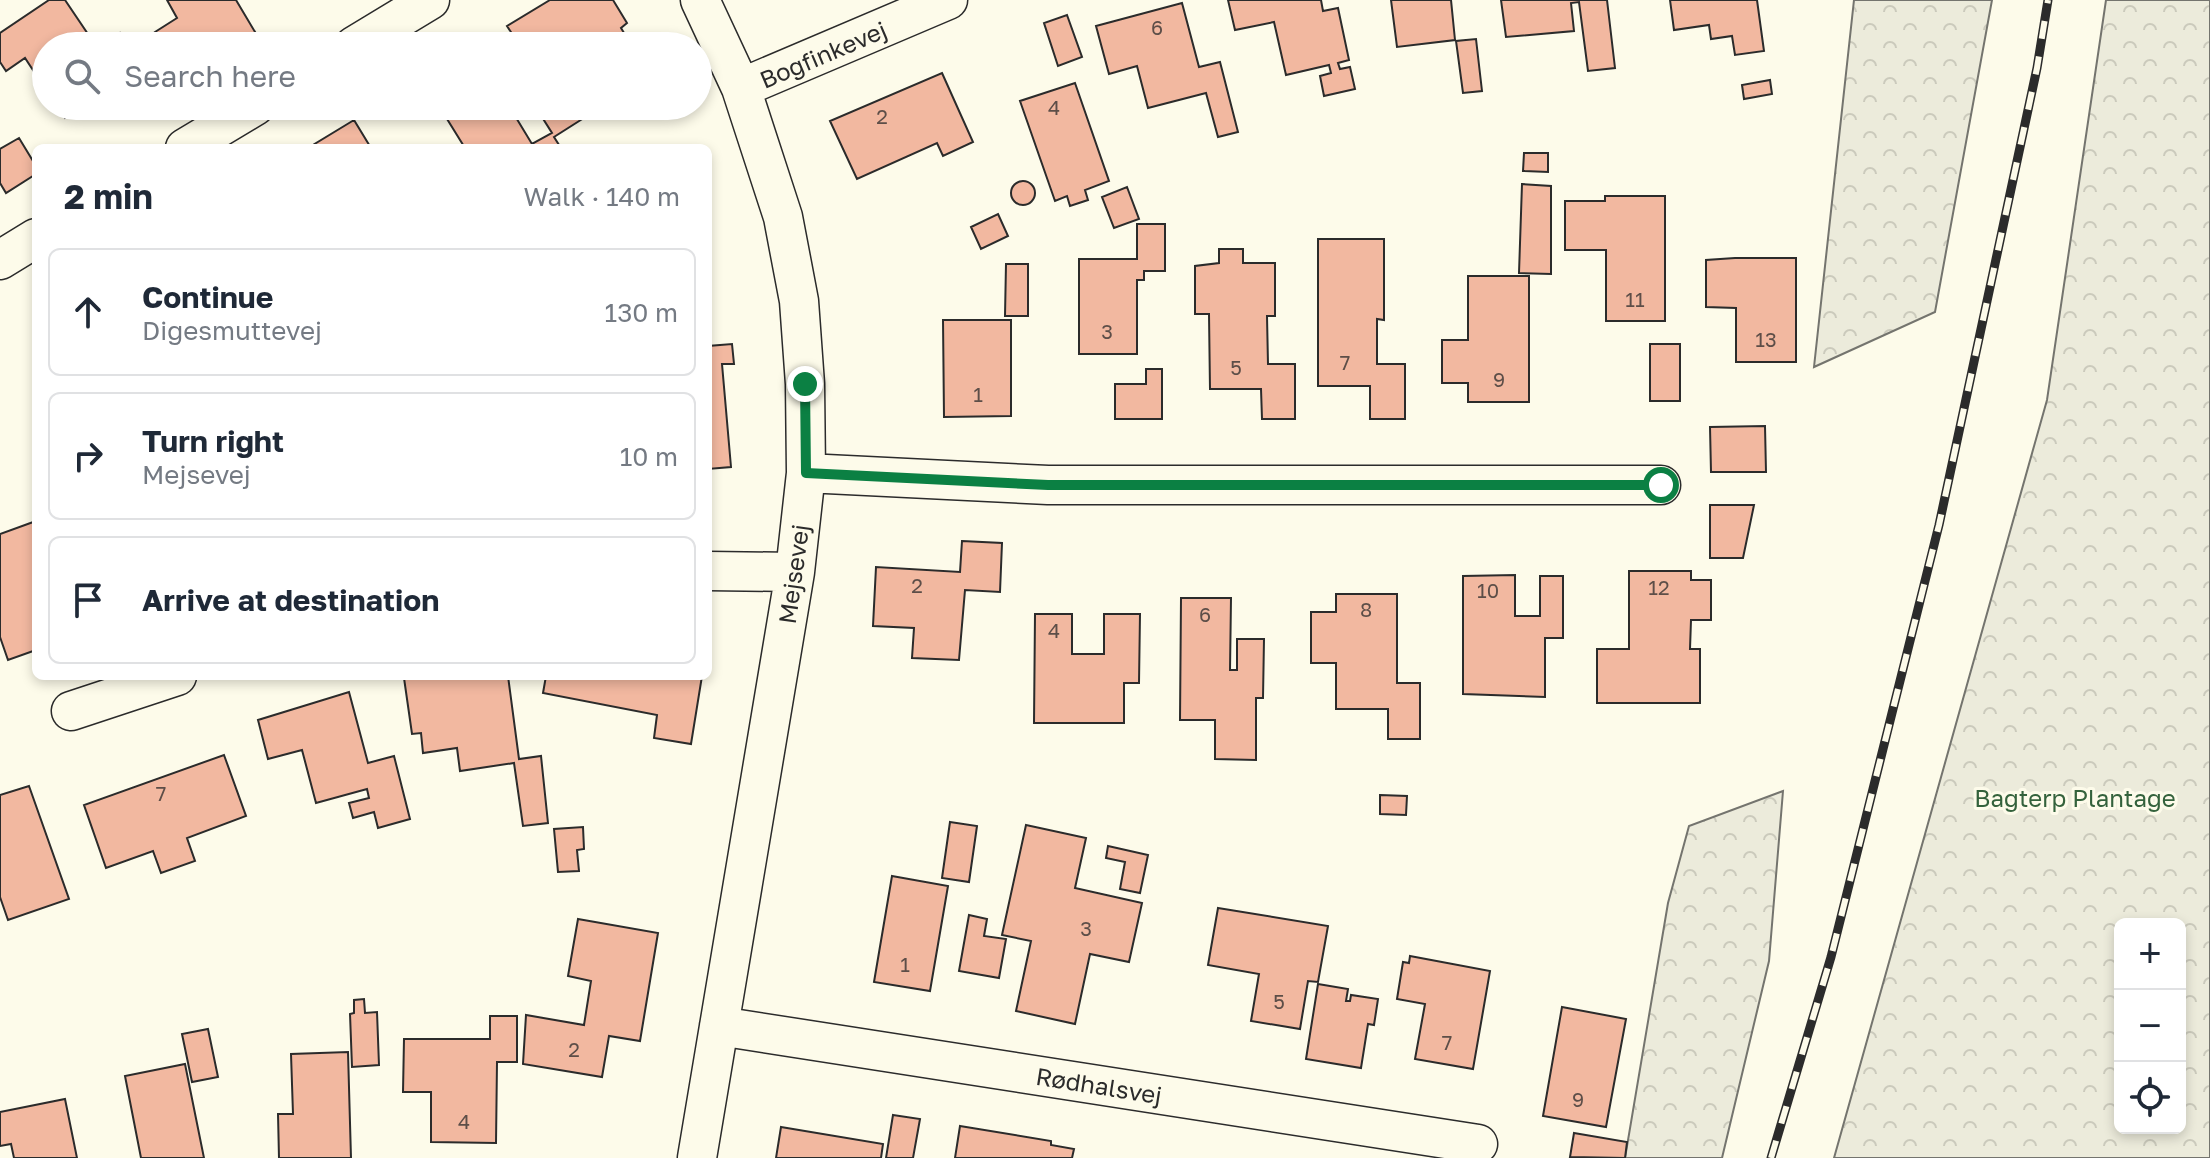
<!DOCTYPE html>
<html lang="en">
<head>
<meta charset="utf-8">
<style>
  :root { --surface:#fff; --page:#f2f2f3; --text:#1f2937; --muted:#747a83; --line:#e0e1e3 }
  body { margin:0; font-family:"Golos Text",sans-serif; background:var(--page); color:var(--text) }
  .controls { position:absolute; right:24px; bottom:24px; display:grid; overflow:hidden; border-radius:12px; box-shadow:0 4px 12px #0003 }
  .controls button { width:72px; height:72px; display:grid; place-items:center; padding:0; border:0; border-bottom:2px solid var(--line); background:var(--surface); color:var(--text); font:40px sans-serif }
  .stop { position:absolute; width:24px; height:24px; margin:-18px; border:6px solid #0b8043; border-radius:50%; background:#fff }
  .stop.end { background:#0b8043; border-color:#fff; box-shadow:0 2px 8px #0008 }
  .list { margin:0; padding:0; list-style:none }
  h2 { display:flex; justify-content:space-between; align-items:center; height:104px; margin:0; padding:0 32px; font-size:34px }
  h2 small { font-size:26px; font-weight:400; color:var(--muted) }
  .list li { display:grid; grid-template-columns:52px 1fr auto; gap:24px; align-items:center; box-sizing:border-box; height:128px; margin:0 16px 16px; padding:0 16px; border:2px solid var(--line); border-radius:12px }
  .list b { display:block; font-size:30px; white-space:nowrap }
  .list p { margin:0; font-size:26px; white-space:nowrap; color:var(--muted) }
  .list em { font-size:26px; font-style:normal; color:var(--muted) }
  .icon { flex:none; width:44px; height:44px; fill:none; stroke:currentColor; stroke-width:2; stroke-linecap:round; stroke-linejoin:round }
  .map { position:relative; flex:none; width:2210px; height:1158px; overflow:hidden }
  .search { position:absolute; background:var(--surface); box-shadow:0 4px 12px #0003; left:32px; top:32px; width:680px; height:88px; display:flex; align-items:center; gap:20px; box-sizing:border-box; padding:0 28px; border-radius:44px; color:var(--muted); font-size:30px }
  .panel { position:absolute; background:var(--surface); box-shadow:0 4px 12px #0003; left:32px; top:144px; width:680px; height:536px; border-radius:12px }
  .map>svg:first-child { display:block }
  .forest { fill:url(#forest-crowns); stroke:#74746e; stroke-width:2; fill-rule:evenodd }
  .building { fill:#f2b8a0; stroke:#2b2b2b; stroke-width:2 }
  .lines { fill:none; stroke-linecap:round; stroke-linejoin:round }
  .street-casing { stroke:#2b2b2b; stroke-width:41 }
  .street { stroke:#fdfbea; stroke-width:38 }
  .rail-casing { stroke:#2b2b2b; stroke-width:9 }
  .rail { stroke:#fdfbea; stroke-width:6; stroke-dasharray:18; stroke-linecap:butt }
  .route { stroke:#0b8043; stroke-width:10 }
  .labels { text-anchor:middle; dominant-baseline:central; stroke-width:6; stroke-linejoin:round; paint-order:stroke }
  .number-label { font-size:20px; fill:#5d4e48 }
  .street-label { font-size:24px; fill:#2b2b2b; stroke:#fdfbea }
  .park-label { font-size:24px; fill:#34623c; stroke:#fdfbea }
</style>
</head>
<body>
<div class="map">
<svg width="2210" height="1158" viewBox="0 0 2210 1158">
  <defs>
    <pattern id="forest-crowns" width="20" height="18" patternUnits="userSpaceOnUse" patternTransform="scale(2)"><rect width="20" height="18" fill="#ecebdb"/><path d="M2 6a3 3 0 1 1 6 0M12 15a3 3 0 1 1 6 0" fill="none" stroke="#cbcabc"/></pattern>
  </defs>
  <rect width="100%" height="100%" fill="#fdfbea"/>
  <!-- forest -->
  <path class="forest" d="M 1854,0 L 1992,0 L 1935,312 L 1814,367 Z
    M 2106,0 L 2210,0 L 2210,1158 L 1834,1158 L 2047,400 ZM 2180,924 L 2180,1128 L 2120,1128 L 2120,924 Z
    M 1783,791 L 1769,961 L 1722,1158 L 1625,1158 L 1668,903 L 1689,826 Z"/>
  <!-- building -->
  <path class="building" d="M 49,0 L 65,0 L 96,46 L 46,46 L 46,90 L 25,58 L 6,71 L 0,62 L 0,33 Z
    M 167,0 L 236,0 L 258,37 L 243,46 L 163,46 L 155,32 L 177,18 Z
    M 550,0 L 613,0 L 627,23 L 621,28 L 632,46 L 520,46 L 507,26 Z
    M 1228,0 L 1321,0 L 1323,11 L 1338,8 L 1349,60 L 1338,63 L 1340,69 L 1350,67 L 1355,89 L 1324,96 L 1320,76 L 1331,73 L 1329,65 L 1286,75 L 1274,22 L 1235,30 Z
    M 1391,0 L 1451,0 L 1455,40 L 1397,47 Z
    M 1501,0 L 1607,0 L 1615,68 L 1588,71 L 1579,2 L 1571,3 L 1574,31 L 1506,37 Z
    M 1670,0 L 1757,0 L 1764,51 L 1735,55 L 1732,36 L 1711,39 L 1709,25 L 1674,30 Z
    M 1182,3 L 1199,67 L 1220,62 L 1238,132 L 1218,137 L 1206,93 L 1148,108 L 1137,66 L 1109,74 L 1096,26 Z
    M 1067,15 L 1082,57 L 1058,66 L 1044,23 Z
    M 120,33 L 129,46 L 105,46 L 104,44 Z
    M 1476,39 L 1482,91 L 1463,93 L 1456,41 Z
    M 942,73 L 973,142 L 943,156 L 937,143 L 857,179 L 830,121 Z
    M 1770,80 L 1772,94 L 1744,99 L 1742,85 Z
    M 1075,83 L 1109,181 L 1085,190 L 1088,200 L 1070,206 L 1067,196 L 1055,201 L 1020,101 Z
    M 57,106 L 84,106 L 65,118 Z
    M 439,106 L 509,106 L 532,144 L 552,133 L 535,106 L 581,106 L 587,116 L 554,137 L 561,148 L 465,148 Z
    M 354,120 L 371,148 L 308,148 Z
    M 19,138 L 36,166 L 36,174 L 6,193 L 0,183 L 0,149 Z
    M 1524,153 L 1548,153 L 1548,172 L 1523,171 Z
    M1011 193a12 12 0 1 1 24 0a12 12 0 1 1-24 0Z
    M 1522,184 L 1551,186 L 1551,274 L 1519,273 Z
    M 1127,187 L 1139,219 L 1114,228 L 1102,197 Z
    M 1605,196 L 1665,196 L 1665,321 L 1606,321 L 1606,250 L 1565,250 L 1565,201 L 1605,201 Z
    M 998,214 L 1008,236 L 981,249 L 971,227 Z
    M 1137,224 L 1165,224 L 1165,271 L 1144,271 L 1144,280 L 1137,280 L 1137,354 L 1079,354 L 1079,259 L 1137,259 Z
    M 1318,239 L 1384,239 L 1384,320 L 1377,319 L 1377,364 L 1405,364 L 1405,419 L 1370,419 L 1370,386 L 1318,386 Z
    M 1219,249 L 1243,249 L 1243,263 L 1275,263 L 1275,316 L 1267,316 L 1268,364 L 1295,364 L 1295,419 L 1262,419 L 1261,389 L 1210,389 L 1209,314 L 1195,314 L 1195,266 L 1219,263 Z
    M 1735,258 L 1796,258 L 1796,362 L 1736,362 L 1736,308 L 1706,307 L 1706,260 Z
    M 1006,264 L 1028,264 L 1028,316 L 1005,316 Z
    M 1468,276 L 1529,276 L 1529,402 L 1468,402 L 1468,383 L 1442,383 L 1442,340 L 1468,340 Z
    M 943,320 L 1011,320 L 1011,416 L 944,417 Z
    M 732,344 L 734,364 L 722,364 L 731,467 L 708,469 L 708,346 Z
    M 1650,344 L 1680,344 L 1680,401 L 1650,401 Z
    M 1146,369 L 1162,369 L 1162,419 L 1115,419 L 1115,384 L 1146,384 Z
    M 1765,426 L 1766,472 L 1711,472 L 1710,427 Z
    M 1710,505 L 1754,505 L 1743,558 L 1710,558 Z
    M 36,521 L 36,650 L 8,660 L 0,637 L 0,534 Z
    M 962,541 L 1002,543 L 1000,592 L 965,590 L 959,660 L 912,658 L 914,628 L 873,626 L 876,567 L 960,572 Z
    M 1629,571 L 1691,571 L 1691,580 L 1711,580 L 1711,620 L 1691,620 L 1690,649 L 1700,649 L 1700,703 L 1597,703 L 1597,649 L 1629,649 Z
    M 1515,575 L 1515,616 L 1540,616 L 1540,576 L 1563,576 L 1563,638 L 1545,638 L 1545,697 L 1463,694 L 1463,576 Z
    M 1336,594 L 1397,594 L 1397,683 L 1420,683 L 1420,739 L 1388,739 L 1388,709 L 1336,709 L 1336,663 L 1311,663 L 1311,612 L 1336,612 Z
    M 1181,598 L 1231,598 L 1230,670 L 1237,670 L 1237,639 L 1264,639 L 1263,698 L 1256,698 L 1256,760 L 1215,759 L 1215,720 L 1180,720 Z
    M 1035,614 L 1072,614 L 1072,654 L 1104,654 L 1104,614 L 1140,614 L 1139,683 L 1124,683 L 1124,723 L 1034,723 Z
    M 419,676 L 508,676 L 519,759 L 541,756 L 548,823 L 523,826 L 514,763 L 460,771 L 457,748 L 423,753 L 421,733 L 412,734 L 404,678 Z
    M 546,676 L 702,676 L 691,744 L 654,738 L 657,715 L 543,693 Z
    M 349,692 L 368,763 L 394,756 L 410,819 L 378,828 L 374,812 L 353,818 L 349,803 L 369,798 L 367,789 L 316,803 L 302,750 L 268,759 L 258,720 Z
    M 224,755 L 246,816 L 187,838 L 195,861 L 161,873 L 153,851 L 106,868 L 84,805 Z
    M 29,786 L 69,899 L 8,920 L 0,897 L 0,795 Z
    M 1380,795 L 1407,796 L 1406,815 L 1380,814 Z
    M 950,822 L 977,826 L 969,882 L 942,878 Z
    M 1026,825 L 1086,838 L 1075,888 L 1142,903 L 1129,962 L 1090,954 L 1075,1024 L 1016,1011 L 1031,941 L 1002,935 Z
    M 583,827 L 584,849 L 577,850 L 579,871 L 558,872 L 554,829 Z
    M 1108,846 L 1148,855 L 1140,893 L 1120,889 L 1125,862 L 1106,858 Z
    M 892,876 L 948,886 L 930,991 L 874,982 Z
    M 1218,908 L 1328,926 L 1318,982 L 1308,981 L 1300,1029 L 1251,1021 L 1259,974 L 1208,965 Z
    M 969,915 L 987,919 L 984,936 L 1006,939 L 999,978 L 959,971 Z
    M 578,919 L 658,933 L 640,1041 L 609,1036 L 602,1077 L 523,1064 L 526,1015 L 584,1025 L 591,981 L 568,976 Z
    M 1410,956 L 1490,971 L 1473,1069 L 1415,1059 L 1425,1004 L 1397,999 L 1403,962 L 1409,963 Z
    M 1318,984 L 1348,989 L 1346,1001 L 1350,1001 L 1351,995 L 1378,999 L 1374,1025 L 1368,1024 L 1361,1068 L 1306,1059 Z
    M 364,999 L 365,1013 L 377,1012 L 379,1065 L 352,1067 L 350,1014 L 354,1013 L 354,1000 Z
    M 1562,1007 L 1626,1019 L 1606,1127 L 1543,1116 Z
    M 490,1016 L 517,1016 L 517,1062 L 497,1062 L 496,1143 L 431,1142 L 431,1092 L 403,1092 L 404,1039 L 490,1039 Z
    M 208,1029 L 218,1077 L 192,1082 L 182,1034 Z
    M 348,1052 L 351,1158 L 279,1158 L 278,1114 L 293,1114 L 291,1054 Z
    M 185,1064 L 204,1158 L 141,1158 L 125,1076 Z
    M 65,1099 L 77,1158 L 14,1158 L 11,1144 L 0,1146 L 0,1112 Z
    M 893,1115 L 920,1119 L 913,1158 L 886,1158 Z
    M 960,1126 L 1051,1141 L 1051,1145 L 1074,1149 L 1072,1158 L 955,1158 Z
    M 781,1127 L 883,1144 L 881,1158 L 776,1158 Z
    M 1574,1133 L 1627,1142 L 1625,1158 L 1570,1157 Z"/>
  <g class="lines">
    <!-- street casing -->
    <g class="street-casing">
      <path id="street" d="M 354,46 L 430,0
        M 741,88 L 948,0
        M 185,148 L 255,106
        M 0,260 L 36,238
        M 806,473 L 1048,485 L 1661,485
        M 708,571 L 795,572
        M 71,711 L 177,676
        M 719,1026 L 1478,1144
        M 697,1158 L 795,572 L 806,473 L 805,384 L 799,301 L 783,217 L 741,88 L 700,0"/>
    </g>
    <!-- street -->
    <use href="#street" class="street"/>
    <!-- rail casing -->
    <g class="rail-casing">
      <path id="rail" d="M 1771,1158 L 1831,957 L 1939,525 L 2037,68 L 2048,0"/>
    </g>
    <!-- rail -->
    <use href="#rail" class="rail"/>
  </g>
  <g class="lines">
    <!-- route -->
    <path class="route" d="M 805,384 L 806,473 L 1048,485 L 1661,485"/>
  </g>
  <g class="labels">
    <!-- number labels -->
    <g class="number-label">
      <text x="1157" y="27">6</text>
      <text x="1054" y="107">4</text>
      <text x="882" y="116">2</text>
      <text x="1635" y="299">11</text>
      <text x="1107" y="331">3</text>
      <text x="1766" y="339">13</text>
      <text x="1345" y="362">7</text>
      <text x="1236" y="367">5</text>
      <text x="1499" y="379">9</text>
      <text x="978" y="394">1</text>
      <text x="917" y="585">2</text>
      <text x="1659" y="587">12</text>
      <text x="1488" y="590">10</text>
      <text x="1366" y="609">8</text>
      <text x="1205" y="614">6</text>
      <text x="1054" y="630">4</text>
      <text x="161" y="793">7</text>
      <text x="1086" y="928">3</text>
      <text x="905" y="964">1</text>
      <text x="1279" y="1001">5</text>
      <text x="1447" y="1042">7</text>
      <text x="574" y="1049">2</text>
      <text x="1578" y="1099">9</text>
      <text x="464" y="1121">4</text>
    </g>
    <!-- street labels -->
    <g class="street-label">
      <text transform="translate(823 54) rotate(-23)">Bogfinkevej</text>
      <text transform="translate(793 574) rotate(-82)">Mejsevej</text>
      <text transform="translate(1099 1085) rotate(9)">Rødhalsvej</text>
    </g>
    <!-- park labels -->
    <g class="park-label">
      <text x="2075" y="797">Bagterp Plantage</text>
    </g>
  </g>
</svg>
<div class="controls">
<button>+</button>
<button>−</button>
<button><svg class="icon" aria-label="locate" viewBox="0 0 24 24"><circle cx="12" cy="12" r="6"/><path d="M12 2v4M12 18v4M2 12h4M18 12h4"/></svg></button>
</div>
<div class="stop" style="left:1661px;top:485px"></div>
<div class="stop end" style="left:805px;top:384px"></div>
<div class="search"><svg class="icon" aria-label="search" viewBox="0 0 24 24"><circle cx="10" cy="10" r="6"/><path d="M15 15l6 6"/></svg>Search here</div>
<section class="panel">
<h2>2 min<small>Walk · 140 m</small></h2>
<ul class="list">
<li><svg class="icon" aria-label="ahead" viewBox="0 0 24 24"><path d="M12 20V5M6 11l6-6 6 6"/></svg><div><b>Continue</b><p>Digesmuttevej</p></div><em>130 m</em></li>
<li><svg class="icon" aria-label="right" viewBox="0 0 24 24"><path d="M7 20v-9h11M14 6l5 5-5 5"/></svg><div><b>Turn right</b><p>Mejsevej</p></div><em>10 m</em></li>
<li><svg class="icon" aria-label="arrive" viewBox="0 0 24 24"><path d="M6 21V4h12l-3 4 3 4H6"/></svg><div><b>Arrive at destination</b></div></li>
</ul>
</section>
</div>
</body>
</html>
